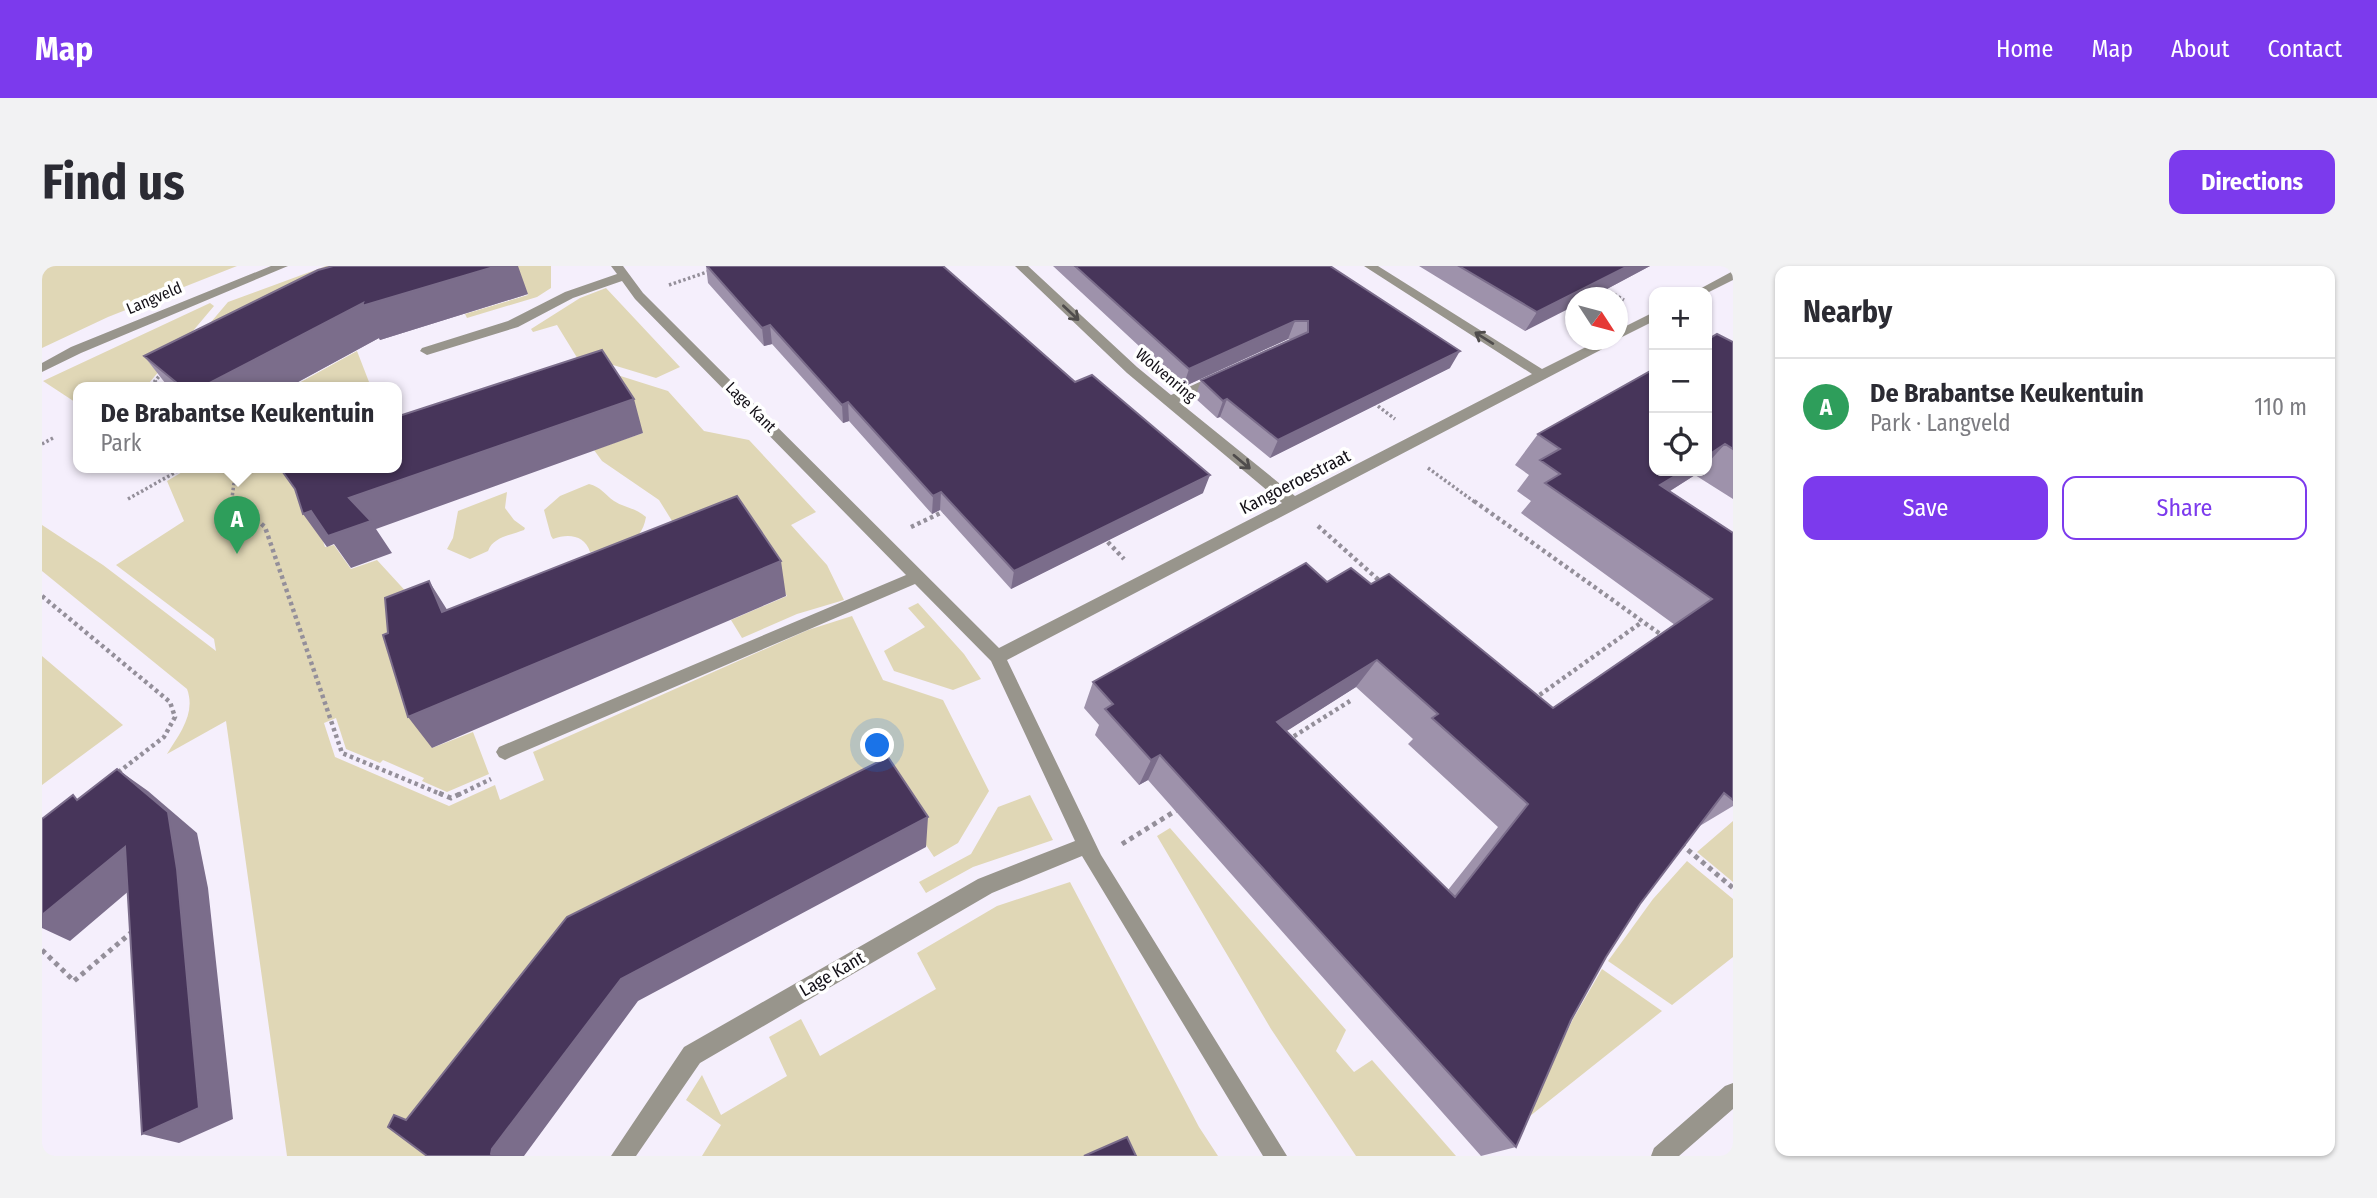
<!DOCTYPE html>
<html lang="en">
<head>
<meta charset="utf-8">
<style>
  :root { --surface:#fff; --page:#f2f2f3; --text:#2b2b33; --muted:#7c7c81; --line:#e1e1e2; --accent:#7c3aed }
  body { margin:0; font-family:"Fira Sans Condensed",sans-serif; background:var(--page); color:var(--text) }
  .controls { position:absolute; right:21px; top:21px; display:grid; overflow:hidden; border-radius:14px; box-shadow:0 2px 5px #0004 }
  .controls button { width:63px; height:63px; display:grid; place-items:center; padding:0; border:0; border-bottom:2px solid var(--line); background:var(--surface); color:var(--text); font:35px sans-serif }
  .compass { position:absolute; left:1523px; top:21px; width:63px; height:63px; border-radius:50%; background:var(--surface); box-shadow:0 2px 5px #0004; rotate:126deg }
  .you { position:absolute; left:836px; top:480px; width:24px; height:24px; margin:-18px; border:5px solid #fff; border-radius:50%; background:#1a73e8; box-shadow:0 0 0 10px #1a73e833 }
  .badge { display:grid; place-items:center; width:46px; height:46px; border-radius:50%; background:var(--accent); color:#fff; font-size:23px; font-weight:700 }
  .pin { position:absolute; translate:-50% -58px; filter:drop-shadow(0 2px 4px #0008) }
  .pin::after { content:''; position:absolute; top:37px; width:24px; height:21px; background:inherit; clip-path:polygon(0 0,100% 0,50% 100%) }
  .popup { position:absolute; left:31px; top:116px; width:329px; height:91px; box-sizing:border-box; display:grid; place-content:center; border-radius:14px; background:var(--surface); filter:drop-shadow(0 2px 5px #0005); font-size:23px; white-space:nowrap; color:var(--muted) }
  .popup b { font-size:26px; color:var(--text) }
  .popup::after { content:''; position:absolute; left:50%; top:100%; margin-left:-14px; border:14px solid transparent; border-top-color:var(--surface) }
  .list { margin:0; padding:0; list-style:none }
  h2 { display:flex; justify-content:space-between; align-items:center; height:91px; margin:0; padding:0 28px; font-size:30px }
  h2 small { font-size:23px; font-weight:400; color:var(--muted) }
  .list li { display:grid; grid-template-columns:46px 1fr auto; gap:21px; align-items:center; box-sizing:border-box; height:98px; padding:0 28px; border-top:2px solid var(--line) }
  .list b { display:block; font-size:26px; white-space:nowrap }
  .list p { margin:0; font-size:23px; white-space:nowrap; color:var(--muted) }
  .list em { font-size:23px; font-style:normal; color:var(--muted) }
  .actions { display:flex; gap:14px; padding:21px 28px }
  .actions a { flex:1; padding:16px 0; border:2px solid var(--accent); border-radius:14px; text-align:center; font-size:24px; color:var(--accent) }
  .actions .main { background:var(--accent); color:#fff }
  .icon { flex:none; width:38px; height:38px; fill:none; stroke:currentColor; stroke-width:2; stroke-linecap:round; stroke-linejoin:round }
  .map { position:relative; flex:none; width:1691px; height:890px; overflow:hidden; border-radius:14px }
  header { display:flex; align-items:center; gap:42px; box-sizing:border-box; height:98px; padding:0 35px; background:var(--accent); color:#fff }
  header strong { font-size:33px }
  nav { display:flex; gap:38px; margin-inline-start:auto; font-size:24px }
  .intro { display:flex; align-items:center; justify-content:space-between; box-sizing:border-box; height:168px; padding:0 42px }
  h1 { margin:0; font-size:49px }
  .button { padding:18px 32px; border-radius:14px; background:var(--accent); color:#fff; font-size:24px; font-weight:700 }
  main { display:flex; gap:42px; padding:0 42px }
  aside { flex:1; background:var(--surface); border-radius:14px; box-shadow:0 2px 5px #0004 }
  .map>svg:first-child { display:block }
  .green { fill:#e0d7b6 }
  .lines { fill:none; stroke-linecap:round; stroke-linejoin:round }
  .path-far2 { stroke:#948f9a; stroke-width:3.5; stroke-dasharray:2.5 2.5; stroke-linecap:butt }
  .path-far1 { stroke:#948f9a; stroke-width:4.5; stroke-dasharray:3.5 3.5; stroke-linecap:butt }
  .path { stroke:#948f9a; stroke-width:5; stroke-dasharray:4.5 4.5; stroke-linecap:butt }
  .minor { fill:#98958c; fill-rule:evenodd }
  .wall { fill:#9e92ab; fill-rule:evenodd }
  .shaded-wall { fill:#7b6d8b }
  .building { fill:#47355a; stroke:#7b6d8b; stroke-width:2; fill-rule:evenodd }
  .oneway { stroke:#4f4c4c }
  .labels { text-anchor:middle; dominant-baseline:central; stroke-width:7; stroke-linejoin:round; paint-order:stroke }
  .far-street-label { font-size:16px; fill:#141118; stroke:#fff }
  .street-label { font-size:18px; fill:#141118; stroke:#fff }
</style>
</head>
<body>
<header>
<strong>Map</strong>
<nav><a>Home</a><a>Map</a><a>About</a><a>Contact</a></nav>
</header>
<div class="intro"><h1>Find us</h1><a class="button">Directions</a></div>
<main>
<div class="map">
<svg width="1691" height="890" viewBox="0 0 1691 890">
  <rect width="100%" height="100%" fill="#f5effc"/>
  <!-- green -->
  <path class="green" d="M 0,0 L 195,0 L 66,51 L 0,82 Z
    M 284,0 L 378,0 L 187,58 L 169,56 L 186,36 Z
    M 469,0 L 509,0 L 509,22 L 495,31 L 425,52 L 423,48 L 486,29 Z
    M 564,22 L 638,101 L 614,112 L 571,99 L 519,116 L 542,103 L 515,59 L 491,66 L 489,63 L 538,32 Z
    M 168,37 L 172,40 L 107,117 L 112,122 L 36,122 L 36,138 L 1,115 Z
    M 315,85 L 327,116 L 326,122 L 248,122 Z
    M 569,107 L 626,125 L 662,165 L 707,174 L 774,246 L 749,259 L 785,299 L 802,334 L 755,348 L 700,372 L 689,354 L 745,330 L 702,267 L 650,287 L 617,234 L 560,195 L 552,184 L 601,167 L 570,118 Z
    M 147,202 L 319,202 L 263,222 L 283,281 L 292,279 L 309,303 L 335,294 L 391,355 L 390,482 L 431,466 L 447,508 L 405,526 L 380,515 L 382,512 L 341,494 L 338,497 L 304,483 L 294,452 L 282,457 L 293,491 L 407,540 L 453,519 L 458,534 L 502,514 L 491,486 L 766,364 L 810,350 L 841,414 L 901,434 L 947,525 L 916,577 L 892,591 L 846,522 L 400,890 L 245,890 L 184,455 L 125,488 C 138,467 154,447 145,423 L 0,305 L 0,259 L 61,299 L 174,385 L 172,373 L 74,299 L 142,255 L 125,215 Z
    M 547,218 C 559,221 562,228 572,235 C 583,242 594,242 604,251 C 599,281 573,281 548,286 C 543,269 526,267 511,273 L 509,270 L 502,244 L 518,230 Z
    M 465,226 L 463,242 L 472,254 L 483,262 L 482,264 C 469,269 451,271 446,285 L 428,293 L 405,283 L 411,272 L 416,245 Z
    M 876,337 L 922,388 L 939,413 L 911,424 L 852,405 L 842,385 L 883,361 L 866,342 Z
    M 0,390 L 81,459 L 0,519 Z
    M 988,529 L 1011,574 L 931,601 L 884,627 L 877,616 L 929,588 L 956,541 Z
    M 1691,555 L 1691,616 L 1655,586 Z
    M 1128,562 L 1304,764 L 1294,785 L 1312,806 L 1330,794 L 1414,890 L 1314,890 L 1229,763 L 1115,570 Z
    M 1645,595 L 1691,633 L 1691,691 L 1630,739 L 1566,695 L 1611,633 Z
    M 1028,616 L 1157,861 L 1176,890 L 660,890 L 679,859 L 644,834 L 660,809 L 679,849 L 745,810 L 727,771 L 759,753 L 778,790 L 894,723 L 875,687 L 955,640 Z
    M 1560,703 L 1620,745 L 1483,854 L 1531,753 Z"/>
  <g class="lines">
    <!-- path-far2 -->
    <path class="path-far2" d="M 627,19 L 668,5
      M 1559,21 L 1582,34
      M 120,107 L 113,115 L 121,122
      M 1332,137 L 1353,153
      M 0,178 L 11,172
      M 194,202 L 190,232 L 195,237
      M 1386,202 L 1434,237
      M 86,233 L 141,202"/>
    <!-- path-far1 -->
    <path class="path-far1" d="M 193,235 L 223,261 L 300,487 L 401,529
      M 1432,235 L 1621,370
      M 1276,260 L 1340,317
      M 869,261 L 905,244
      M 1061,271 L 1082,293
      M 0,330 L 128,436 L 133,451 L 122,471 L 74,508
      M 1492,433 L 1600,356
      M 1246,474 L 1308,435
      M 416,529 L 449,513"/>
    <!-- path -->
    <path class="path" d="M 397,527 L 409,532 L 420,527
      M 1080,578 L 1138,542
      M 1639,578 L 1691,622
      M 0,684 L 32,715 L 91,665"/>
    <!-- minor -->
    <path class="minor" d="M 229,0 L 246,0 L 39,87 L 0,106 L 0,97 L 29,81 Z
      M 569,0 L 581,0 L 601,27 L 957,382 L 1240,237 L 1085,107 L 973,0 L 986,0 L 1095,101 L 1129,129 L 1173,109 L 1183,109 L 1183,115 L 1137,136 L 1253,230 L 1490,108 L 1322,0 L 1336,0 L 1500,103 L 1558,74 L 1573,74 L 1572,77 L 965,394 L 1059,589 L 1245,890 L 1221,890 L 1040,590 L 950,627 L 658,797 L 594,890 L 569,890 L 642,781 L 936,613 L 1033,575 L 949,395 L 873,318 L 469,491 L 463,494 L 457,491 L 454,486 L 457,481 L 864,309 L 593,33 L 580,15 L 531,32 L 476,61 L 385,89 L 378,85 L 380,82 L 466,55 L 523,26 L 575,8 Z
      M 1691,5 L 1691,14 L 1665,27 L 1652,26 Z
      M 1612,46 L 1612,55 L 1576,73 L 1576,64 Z
      M 1691,817 L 1691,843 L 1637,890 L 1609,890 L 1612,882 L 1683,820 Z"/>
  </g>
  <!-- wall -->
  <path class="wall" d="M 664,0 L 901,0 L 1161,227 L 969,323 L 898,244 L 890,248 L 807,155 L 801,157 L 730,78 L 722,80 L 666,17 Z
    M 1011,0 L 1288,0 L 1408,102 L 1228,192 L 1178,151 L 1175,152 L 1153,132 L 1159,114 L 1250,73 L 1246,73 L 1141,121 Z
    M 1377,0 L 1608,0 L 1548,32 L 1534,32 L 1483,65 Z
    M 486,28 L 338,74 L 337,72 L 245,122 L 127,122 L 102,90 Z
    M 1665,74 L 1691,76 L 1691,233 L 1653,209 L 1628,225 L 1691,267 L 1691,540 L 1656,561 L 1598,638 L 1564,691 L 1529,754 L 1474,881 L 1439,890 L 1106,514 L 1097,519 L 1053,469 L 1057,459 L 1042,442 L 1051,416 L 1285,316 L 1329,318 L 1511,442 L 1633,359 L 1479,247 L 1489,235 L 1475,225 L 1487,209 L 1473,199 L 1496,168 L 1612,205 L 1665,205 ZM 1314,421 L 1371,473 L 1366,478 L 1456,561 L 1406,624 L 1244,465 Z"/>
  <!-- shaded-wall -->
  <path class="shaded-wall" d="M 455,0 L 476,0 L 486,28 L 338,74 L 337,72 L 245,122 L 158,122 L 321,37 Z
    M 1586,0 L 1608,0 L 1548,32 L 1534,32 L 1534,39 L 1483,65 L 1495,46 Z
    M 1253,55 L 1246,73 L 1141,121 L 1147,103 Z
    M 728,59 L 730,78 L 722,80 L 720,62 Z
    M 1418,85 L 1408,102 L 1228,192 L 1236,174 Z
    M 592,133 L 601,167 L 334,263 L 350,287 L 309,302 L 292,278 L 285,281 L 261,248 Z
    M 1185,133 L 1178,151 L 1175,152 L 1181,135 Z
    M 806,136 L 807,155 L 801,157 L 800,139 Z
    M 1683,178 L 1665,198 L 1665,190 Z
    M 1641,205 L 1658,205 L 1653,209 L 1590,249 L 1618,219 Z
    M 1168,209 L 1161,227 L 969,323 L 972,305 Z
    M 899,226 L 898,244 L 890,248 L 891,230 Z
    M 739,295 L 744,330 L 390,482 L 366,451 Z
    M 387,315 L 409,350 L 400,346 Z
    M 1335,394 L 1314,421 L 1218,482 L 1235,456 Z
    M 1118,489 L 1106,514 L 1097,519 L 1109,494 Z
    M 75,503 L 106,525 L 155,567 L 166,622 L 191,853 L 137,877 L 100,868 L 135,603 Z
    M 886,551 L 884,581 L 596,735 L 482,890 L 454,890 L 449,888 L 450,883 L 579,713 Z
    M 83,581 L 115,601 L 28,675 L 0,662 L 0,649 Z"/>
  <!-- building -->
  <path class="building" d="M 291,0 L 455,0 L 320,40 L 321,37 L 158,122 L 141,122 L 102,90 L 276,4 Z
    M 665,0 L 901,0 L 1033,116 L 1050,109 L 1168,209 L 972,305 L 899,226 L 891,230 L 806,136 L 800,139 L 728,59 L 720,62 Z
    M 1033,0 L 1288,0 L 1418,85 L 1236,174 L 1185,133 L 1181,135 L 1159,114 L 1266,66 L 1266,55 L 1253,55 L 1147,103 Z
    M 1417,0 L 1586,0 L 1495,46 Z
    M 1675,68 L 1691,76 L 1691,183 L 1683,178 L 1665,190 L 1665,74 Z
    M 560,84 L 592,133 L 307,232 L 329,255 L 286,270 L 269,245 L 261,248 L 253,223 L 238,202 L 354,202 L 354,151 Z
    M 1612,103 L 1612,205 L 1641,205 L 1618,219 L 1691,267 L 1691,534 L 1682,527 L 1598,638 L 1564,691 L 1529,754 L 1474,881 L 1118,489 L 1109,494 L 1063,443 L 1071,438 L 1051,416 L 1264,297 L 1285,316 L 1309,302 L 1329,318 L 1347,308 L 1511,442 L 1670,333 L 1503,217 L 1518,208 L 1498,194 L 1518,183 L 1496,168 ZM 1335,394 L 1396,448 L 1390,452 L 1486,538 L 1413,631 L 1235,456 Z
    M 695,230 L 739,295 L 366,451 L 341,369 L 346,367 L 343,332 L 387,315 L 400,346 Z
    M 846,491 L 886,551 L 579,713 L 450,883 L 449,888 L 454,890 L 385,890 L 346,861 L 352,849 L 364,854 L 525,651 Z
    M 75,503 L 126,546 L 135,603 L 157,842 L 100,868 L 83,581 L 0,649 L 0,553 L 31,529 L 35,534 Z
    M 1085,871 L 1094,890 L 1042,890 Z"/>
  <!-- one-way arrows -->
  <defs><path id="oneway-shaft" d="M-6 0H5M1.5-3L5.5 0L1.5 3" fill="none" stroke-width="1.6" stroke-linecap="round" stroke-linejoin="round" transform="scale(1.75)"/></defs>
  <g class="oneway">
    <use href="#oneway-shaft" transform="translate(1029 47) rotate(43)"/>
    <use href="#oneway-shaft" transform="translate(1442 72) rotate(-148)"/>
    <use href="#oneway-shaft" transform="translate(1200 196) rotate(40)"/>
  </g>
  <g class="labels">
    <!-- far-street labels -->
    <g class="far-street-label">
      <text transform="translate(112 32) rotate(-23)">Langveld</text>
      <text transform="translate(1124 109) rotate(40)">Wolvenring</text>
      <text transform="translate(709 141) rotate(45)">Lage Kant</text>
    </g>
    <!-- street labels -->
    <g class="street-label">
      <text transform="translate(1253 216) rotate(-27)">Kangoeroestraat</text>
      <text transform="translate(790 708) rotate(-30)">Lage Kant</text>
    </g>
  </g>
</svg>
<div class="controls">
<button>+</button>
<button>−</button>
<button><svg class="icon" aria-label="locate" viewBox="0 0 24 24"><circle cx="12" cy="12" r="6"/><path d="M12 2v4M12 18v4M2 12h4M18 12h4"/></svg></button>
</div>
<svg class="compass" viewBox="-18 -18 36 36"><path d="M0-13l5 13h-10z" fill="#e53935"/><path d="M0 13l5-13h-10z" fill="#7c7c81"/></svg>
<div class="you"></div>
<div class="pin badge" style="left:195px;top:288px;background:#2e9e5b">A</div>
<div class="popup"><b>De Brabantse Keukentuin</b>Park</div>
</div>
<aside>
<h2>Nearby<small></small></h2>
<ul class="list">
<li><span class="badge" style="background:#2e9e5b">A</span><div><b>De Brabantse Keukentuin</b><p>Park · Langveld</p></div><em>110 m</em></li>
</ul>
<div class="actions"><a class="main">Save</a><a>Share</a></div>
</aside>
</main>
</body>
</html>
